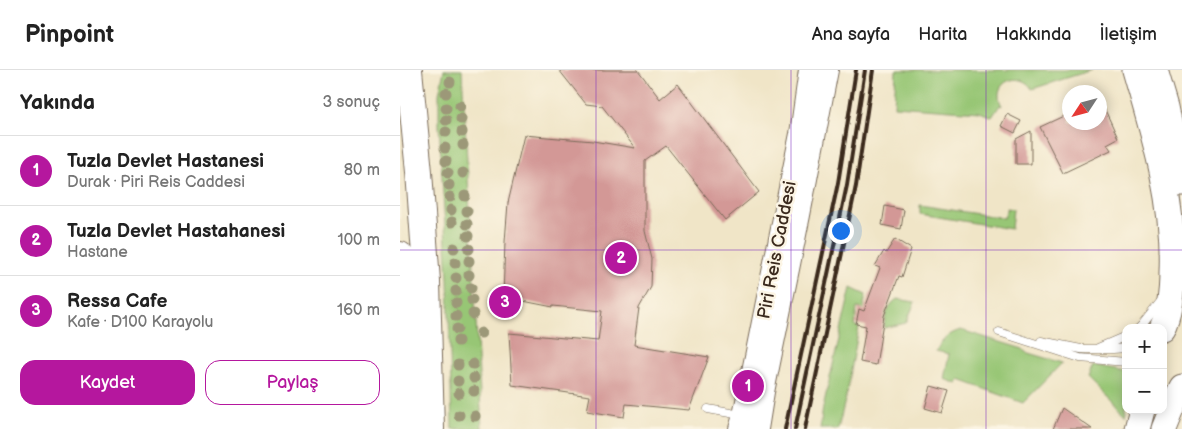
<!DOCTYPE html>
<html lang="tr">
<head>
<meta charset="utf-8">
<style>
  :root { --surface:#fff; --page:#f6f6f6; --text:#222; --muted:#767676; --line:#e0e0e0; --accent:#b5179e }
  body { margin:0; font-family:"Balsamiq Sans",sans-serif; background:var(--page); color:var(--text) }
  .controls { position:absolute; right:15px; bottom:15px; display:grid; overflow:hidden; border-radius:10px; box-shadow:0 2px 12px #0003 }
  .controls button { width:45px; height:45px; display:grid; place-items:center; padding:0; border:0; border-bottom:1px solid var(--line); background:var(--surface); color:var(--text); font:25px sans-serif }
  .compass { position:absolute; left:662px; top:15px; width:45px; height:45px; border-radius:50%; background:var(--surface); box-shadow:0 2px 12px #0003; rotate:234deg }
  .you { position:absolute; left:440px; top:160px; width:18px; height:18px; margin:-12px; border:4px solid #fff; border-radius:50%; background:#1a73e8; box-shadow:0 0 0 8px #1a73e833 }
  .badge { display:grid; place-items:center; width:32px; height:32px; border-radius:50%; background:var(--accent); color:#fff; font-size:16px; font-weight:700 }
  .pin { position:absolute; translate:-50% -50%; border:2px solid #fff; box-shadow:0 1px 5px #0006 }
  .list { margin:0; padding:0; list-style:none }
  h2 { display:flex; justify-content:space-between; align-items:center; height:65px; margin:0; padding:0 20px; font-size:21px }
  h2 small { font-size:16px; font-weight:400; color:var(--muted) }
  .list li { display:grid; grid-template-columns:32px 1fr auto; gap:15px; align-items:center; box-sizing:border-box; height:70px; padding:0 20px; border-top:1px solid var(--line) }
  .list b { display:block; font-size:19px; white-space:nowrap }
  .list p { margin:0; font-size:16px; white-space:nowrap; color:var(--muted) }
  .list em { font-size:16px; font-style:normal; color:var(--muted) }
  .actions { display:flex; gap:10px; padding:15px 20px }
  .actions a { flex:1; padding:11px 0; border:1px solid var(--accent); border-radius:15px; text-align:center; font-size:18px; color:var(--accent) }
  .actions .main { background:var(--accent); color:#fff }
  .map { position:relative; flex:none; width:782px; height:359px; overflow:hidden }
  header { display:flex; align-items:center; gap:30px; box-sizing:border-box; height:70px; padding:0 25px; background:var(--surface); border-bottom:1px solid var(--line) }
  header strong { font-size:24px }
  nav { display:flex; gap:28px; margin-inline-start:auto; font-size:18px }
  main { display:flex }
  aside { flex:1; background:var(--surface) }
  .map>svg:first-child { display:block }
  .green { fill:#97c674; stroke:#697849 }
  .building { fill:#d39896 }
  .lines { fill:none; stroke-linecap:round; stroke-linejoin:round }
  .service-casing { stroke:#7a6b59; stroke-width:9 }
  .tertiary-casing { stroke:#7a6b59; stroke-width:22 }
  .primary-casing { stroke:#7a6b59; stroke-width:27 }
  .trunk-casing { stroke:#7a6b59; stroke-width:28 }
  .service { stroke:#fff; stroke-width:8 }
  .tertiary { stroke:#fff; stroke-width:20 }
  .primary { stroke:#fff; stroke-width:25 }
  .trunk { stroke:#fff; stroke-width:26 }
  .rail { stroke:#3b2a1e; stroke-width:4 }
  .tree { fill:#9c9878 }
  .grid { fill:none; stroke:#7b2cbf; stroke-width:1; stroke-opacity:0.55 }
  .labels { text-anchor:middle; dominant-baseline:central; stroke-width:5; stroke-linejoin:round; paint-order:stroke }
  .street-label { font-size:18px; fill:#3b2a1e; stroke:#fcf5e5 }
</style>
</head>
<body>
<header>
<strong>Pinpoint</strong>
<nav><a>Ana sayfa</a><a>Harita</a><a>Hakkında</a><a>İletişim</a></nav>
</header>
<main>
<aside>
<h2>Yakında<small>3 sonuç</small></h2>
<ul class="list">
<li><span class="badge">1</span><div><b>Tuzla Devlet Hastanesi</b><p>Durak · Piri Reis Caddesi</p></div><em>80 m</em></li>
<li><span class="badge">2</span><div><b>Tuzla Devlet Hastahanesi</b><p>Hastane</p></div><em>100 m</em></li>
<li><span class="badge">3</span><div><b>Ressa Cafe</b><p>Kafe · D100 Karayolu</p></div><em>160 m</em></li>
</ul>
<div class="actions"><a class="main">Kaydet</a><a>Paylaş</a></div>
</aside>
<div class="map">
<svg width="782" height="359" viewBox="0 0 782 359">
  <rect width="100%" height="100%" fill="#fcf5e5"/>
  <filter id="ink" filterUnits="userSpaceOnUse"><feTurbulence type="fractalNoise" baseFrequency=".02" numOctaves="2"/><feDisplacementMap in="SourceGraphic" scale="10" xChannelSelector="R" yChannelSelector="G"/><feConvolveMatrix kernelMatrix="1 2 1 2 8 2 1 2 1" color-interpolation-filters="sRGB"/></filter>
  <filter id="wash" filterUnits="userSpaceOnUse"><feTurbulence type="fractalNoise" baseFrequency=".0096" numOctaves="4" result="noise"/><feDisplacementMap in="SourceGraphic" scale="20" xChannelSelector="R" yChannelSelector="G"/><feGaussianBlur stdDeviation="1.12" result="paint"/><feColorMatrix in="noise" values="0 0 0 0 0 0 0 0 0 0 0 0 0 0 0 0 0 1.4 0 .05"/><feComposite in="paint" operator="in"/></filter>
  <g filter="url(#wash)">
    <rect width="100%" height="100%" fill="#f0e5c7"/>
    <!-- green -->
    <path class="green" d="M 44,0 L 62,0 L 82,359 L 52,359 L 48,209 L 39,55 L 39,24 Z
      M 496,0 L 692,0 L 632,19 C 621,0 589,11 602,36 L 600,35 L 592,47 L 580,42 L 494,36 Z
      M 520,135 L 604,148 L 607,138 L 613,139 L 611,159 L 520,144 Z
      M 451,218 L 466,225 L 463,239 L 457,238 L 455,256 L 459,257 L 447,322 L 438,359 L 420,359 L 423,337 Z
      M 497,229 L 515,232 L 506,253 L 484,258 C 485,246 486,237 497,229 Z
      M 561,260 L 623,279 L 625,282 L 662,293 L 623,333 L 560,310 L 558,314 L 544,309 L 549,284 L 536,281 C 542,270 549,263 561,260 Z
      M 693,296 L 726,302 L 726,340 L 727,340 L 726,345 L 688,308 Z"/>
    <g id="blocks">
      <!-- building -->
      <path class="building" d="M 159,0 L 238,0 L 260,29 L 278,14 L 359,122 L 325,150 L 266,76 L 245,91 L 245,161 L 252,189 L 251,217 L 239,238 L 234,275 L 309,287 L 289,340 L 226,334 L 224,347 L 187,341 L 190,326 L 112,315 L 109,263 L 198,271 L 202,241 L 153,236 L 153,237 L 103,227 L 105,172 L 108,133 L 124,65 L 193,71 L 235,78 L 202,36 L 186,34 Z
        M 700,29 L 718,68 L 707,74 L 711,80 L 663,103 L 640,57 L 670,43 L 670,52 L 700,52 Z
        M 607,44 L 621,51 L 615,63 L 601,56 Z
        M 631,61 L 631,94 L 616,94 L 616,69 Z
        M 485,136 L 504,140 L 501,159 L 482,155 Z
        M 495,169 L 511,179 L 502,207 L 499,206 L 484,246 L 476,295 L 460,292 L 466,256 L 456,254 L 459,239 L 464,241 L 480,198 L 475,196 L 484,181 L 486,183 Z
        M 531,316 L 549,321 L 542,343 L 525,338 Z
        M 662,338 L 692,359 L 653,359 Z"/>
    </g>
  </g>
  <g filter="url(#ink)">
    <use href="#blocks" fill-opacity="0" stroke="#7a6b59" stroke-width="1"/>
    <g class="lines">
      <!-- service casing -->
      <g class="service-casing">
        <path id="service" d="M 739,258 L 742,255 L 761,231
          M 599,262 L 680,288 L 726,292
          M 641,271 L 681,279 L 713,279 L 726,278
          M 698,278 L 726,266
          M 308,339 L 341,345"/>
      </g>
      <!-- tertiary casing -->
      <g class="tertiary-casing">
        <path id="tertiary" d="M 339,359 L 343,346 L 400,64 L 409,0
          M 358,359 L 364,322 L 400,145 L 428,0"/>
      </g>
      <!-- primary casing -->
      <g class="primary-casing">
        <path id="primary" d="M 735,0 C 754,65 775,133 772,202 C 772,220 770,241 762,258
          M 755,0 L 766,37 L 782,113
          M 737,359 L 742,340
          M 764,359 L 777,327 L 782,317"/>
      </g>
      <!-- trunk casing -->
      <g class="trunk-casing">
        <path id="trunk" d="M 9,0 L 19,102 L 27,212 L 31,359
          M 0,185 L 6,286 L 6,359"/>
      </g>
      <!-- service -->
      <use href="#service" class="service"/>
      <!-- tertiary -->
      <use href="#tertiary" class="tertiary"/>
      <!-- primary -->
      <use href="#primary" class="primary"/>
      <!-- trunk -->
      <use href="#trunk" class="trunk"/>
      <!-- rail -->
      <path class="rail" d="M 385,359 L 438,113 L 456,0
        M 395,359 L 447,115 L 465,0
        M 405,359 L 456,116 L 473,0"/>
    </g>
    <!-- trees -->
    <g class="tree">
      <circle cx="50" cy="12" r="5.5"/>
      <circle cx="46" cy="23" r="5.5"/>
      <circle cx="60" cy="36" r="5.5"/>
      <circle cx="46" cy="38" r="5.5"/>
      <circle cx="61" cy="49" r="5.5"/>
      <circle cx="46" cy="50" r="5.5"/>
      <circle cx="46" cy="62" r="5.5"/>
      <circle cx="62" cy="62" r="5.5"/>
      <circle cx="63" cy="75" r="5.5"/>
      <circle cx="45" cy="78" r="5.5"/>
      <circle cx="46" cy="91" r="5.5"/>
      <circle cx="48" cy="103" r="5.5"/>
      <circle cx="63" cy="103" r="5.5"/>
      <circle cx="49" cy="115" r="5.5"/>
      <circle cx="65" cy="126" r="5.5"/>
      <circle cx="50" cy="127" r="5.5"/>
      <circle cx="51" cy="140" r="5.5"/>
      <circle cx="67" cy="141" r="5.5"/>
      <circle cx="52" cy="152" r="5.5"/>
      <circle cx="67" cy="154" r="5.5"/>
      <circle cx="68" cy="166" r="5.5"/>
      <circle cx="54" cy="178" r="5.5"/>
      <circle cx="69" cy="179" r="5.5"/>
      <circle cx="69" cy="191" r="5.5"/>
      <circle cx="55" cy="193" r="5.5"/>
      <circle cx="69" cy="205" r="5.5"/>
      <circle cx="56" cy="208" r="5.5"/>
      <circle cx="71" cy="218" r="5.5"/>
      <circle cx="56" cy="221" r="5.5"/>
      <circle cx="72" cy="230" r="5.5"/>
      <circle cx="56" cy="233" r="5.5"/>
      <circle cx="73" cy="244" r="5.5"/>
      <circle cx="56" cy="246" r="5.5"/>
      <circle cx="57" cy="259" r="5.5"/>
      <circle cx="81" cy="263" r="5.5"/>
      <circle cx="58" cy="271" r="5.5"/>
      <circle cx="73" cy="294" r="5.5"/>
      <circle cx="58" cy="295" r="5.5"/>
      <circle cx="74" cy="308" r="5.5"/>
      <circle cx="58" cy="311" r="5.5"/>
      <circle cx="74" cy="321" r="5.5"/>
      <circle cx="59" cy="323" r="5.5"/>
      <circle cx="59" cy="345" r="5.5"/>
      <circle cx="75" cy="346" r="5.5"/>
    </g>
  </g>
  <!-- grid -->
  <path class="grid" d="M 196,0 L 196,359M 391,0 L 391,359M 586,0 L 586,359M 0,180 L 782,180"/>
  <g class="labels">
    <!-- street labels -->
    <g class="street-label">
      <text transform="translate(377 180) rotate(-79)">Piri Reis Caddesi</text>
    </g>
  </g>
</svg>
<div class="controls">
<button>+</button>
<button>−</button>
</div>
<svg class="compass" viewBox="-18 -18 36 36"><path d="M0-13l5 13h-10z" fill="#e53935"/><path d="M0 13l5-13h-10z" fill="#767676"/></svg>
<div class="you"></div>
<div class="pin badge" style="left:348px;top:316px">1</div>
<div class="pin badge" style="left:221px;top:188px">2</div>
<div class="pin badge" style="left:105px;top:232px">3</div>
</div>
</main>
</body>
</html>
